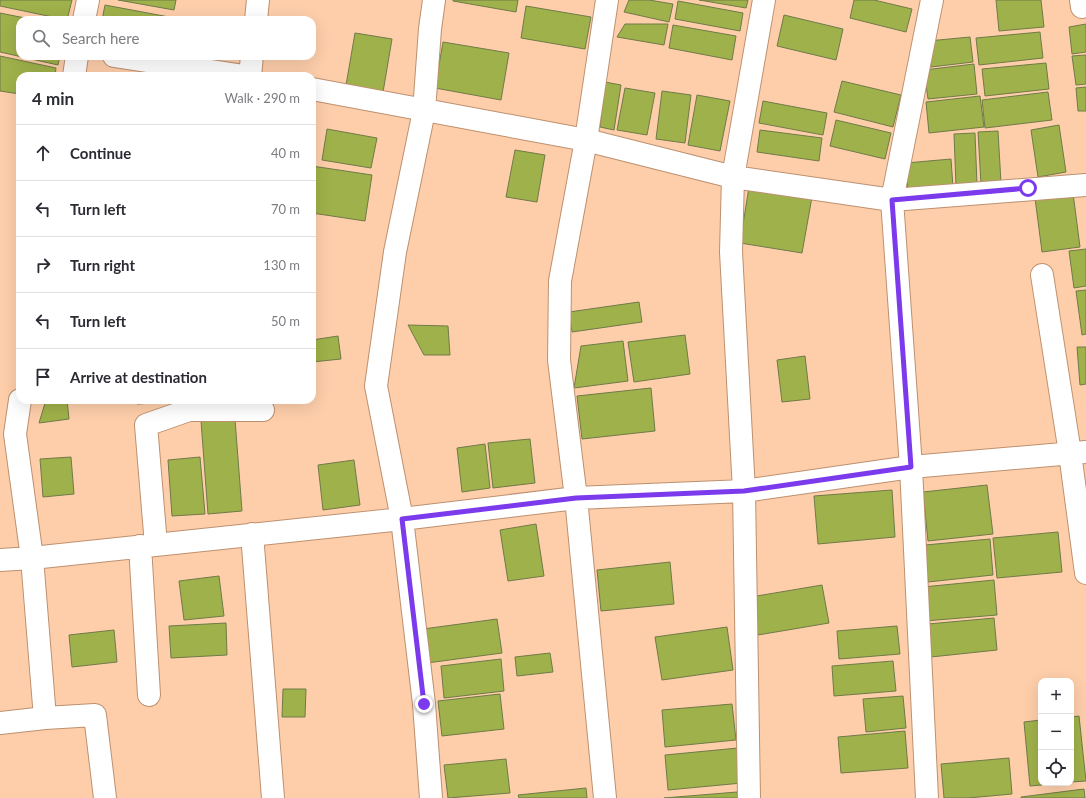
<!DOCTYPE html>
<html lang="en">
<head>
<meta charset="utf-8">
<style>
  :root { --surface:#fff; --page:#f7f7f7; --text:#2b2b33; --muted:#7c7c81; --line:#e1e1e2 }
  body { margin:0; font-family:Lato,sans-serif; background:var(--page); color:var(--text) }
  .controls { position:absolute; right:12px; bottom:12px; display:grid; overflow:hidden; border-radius:8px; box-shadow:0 4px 16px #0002 }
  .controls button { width:36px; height:36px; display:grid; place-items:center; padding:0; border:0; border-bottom:1px solid var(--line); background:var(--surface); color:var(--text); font:20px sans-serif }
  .stop { position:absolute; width:12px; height:12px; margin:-9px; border:3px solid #7c3aed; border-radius:50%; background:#fff }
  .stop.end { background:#7c3aed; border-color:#fff; box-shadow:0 1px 4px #0008 }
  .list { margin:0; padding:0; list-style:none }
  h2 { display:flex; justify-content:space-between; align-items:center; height:52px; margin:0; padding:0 16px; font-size:17px }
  h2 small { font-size:13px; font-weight:400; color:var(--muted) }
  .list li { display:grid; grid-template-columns:26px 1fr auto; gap:12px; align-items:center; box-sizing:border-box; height:56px; padding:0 16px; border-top:1px solid var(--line) }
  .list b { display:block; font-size:15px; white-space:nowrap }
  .list em { font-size:13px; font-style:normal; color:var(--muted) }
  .icon { flex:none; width:22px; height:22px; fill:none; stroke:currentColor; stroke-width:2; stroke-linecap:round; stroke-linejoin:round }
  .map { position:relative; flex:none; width:1086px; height:798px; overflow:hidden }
  .search { position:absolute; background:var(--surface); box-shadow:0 4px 16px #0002; left:16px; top:16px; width:300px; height:44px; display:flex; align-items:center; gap:10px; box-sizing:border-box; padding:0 14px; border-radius:12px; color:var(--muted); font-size:15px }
  .panel { position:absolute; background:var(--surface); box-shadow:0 4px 16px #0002; left:16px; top:72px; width:300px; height:332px; border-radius:12px }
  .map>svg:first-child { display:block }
  .building { fill:#9fb14a; stroke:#707a48 }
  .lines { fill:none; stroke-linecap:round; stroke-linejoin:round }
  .minor-casing { stroke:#bd906f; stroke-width:24 }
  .minor { stroke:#fff; stroke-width:22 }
  .route { stroke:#7c3aed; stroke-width:5 }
</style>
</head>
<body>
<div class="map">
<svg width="1086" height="798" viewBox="0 0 1086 798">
  <rect width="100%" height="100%" fill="#feceaa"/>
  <!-- building -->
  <path class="building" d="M 0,0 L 72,0 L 67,20 L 0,6 Z
    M 118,0 L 176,0 L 174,10 Z
    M 453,0 L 518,0 L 516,12 L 453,1 Z
    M 629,0 L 649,0 L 673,4 L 669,22 L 624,12 Z
    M 699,0 L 748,0 L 746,8 Z
    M 854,0 L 874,0 L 912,9 L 906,32 L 850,18 Z
    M 996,0 L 1041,0 L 1044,27 L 999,31 Z
    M 678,1 L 743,13 L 740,31 L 675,19 Z
    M 105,5 L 169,17 L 168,20 L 102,20 Z
    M 526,6 L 591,17 L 585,49 L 521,38 Z
    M 0,13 L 35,20 L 20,20 L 20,56 L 60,56 L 58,65 L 0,52 Z
    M 784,15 L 843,29 L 836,60 L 777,46 Z
    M 625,24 L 668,24 L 664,45 L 617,37 Z
    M 1086,24 L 1086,52 L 1072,54 L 1069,27 Z
    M 673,25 L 736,36 L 732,60 L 669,48 Z
    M 1040,32 L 1043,58 L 979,65 L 976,38 Z
    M 355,33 L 392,39 L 382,98 L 345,91 Z
    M 970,37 L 973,62 L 931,67 L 928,41 Z
    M 443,42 L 509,53 L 501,100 L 435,88 Z
    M 1086,55 L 1086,84 L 1076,85 L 1072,56 Z
    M 0,56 L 56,68 L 55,76 L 20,76 L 20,94 L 0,91 Z
    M 1046,63 L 1049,89 L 985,96 L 982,69 Z
    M 974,64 L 977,94 L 928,99 L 924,70 Z
    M 842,81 L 901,95 L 893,127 L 834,112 Z
    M 605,82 L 621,85 L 614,130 L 600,127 Z
    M 1086,87 L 1086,111 L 1078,111 L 1076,88 Z
    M 625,88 L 655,93 L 647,135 L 617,130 Z
    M 662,91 L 691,95 L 685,143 L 656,139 Z
    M 1048,92 L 1052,120 L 985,128 L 982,100 Z
    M 697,95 L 730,101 L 720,151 L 688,145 Z
    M 980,96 L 984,127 L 929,133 L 926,102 Z
    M 763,101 L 827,113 L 823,135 L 759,123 Z
    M 836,120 L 891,133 L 885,159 L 830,146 Z
    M 1059,125 L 1066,172 L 1038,177 L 1031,130 Z
    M 327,129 L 377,138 L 371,168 L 322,160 Z
    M 760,130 L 822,138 L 819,161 L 757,152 Z
    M 998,131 L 1001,183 L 981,184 L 978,132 Z
    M 975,133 L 977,185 L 956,186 L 954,134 Z
    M 515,150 L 545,155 L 537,202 L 506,197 Z
    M 951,159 L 953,187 L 908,191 L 906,163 Z
    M 312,166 L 372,175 L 365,221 L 312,213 Z
    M 749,187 L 812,197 L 802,253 L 740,243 Z
    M 1073,193 L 1080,247 L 1042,252 L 1035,198 Z
    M 1086,249 L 1086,286 L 1074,288 L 1069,251 Z
    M 1086,290 L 1086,334 L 1082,335 L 1076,291 Z
    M 639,302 L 642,322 L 572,332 L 569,312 Z
    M 408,325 L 448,326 L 450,355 L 424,355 Z
    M 685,335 L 690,374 L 634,382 L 628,342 Z
    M 338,336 L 341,359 L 312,362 L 312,340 Z
    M 623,341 L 628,381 L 574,388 L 581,346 Z
    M 1077,347 L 1086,347 L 1086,384 L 1080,385 Z
    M 805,356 L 810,399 L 782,402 L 777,360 Z
    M 651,388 L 655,431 L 582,439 L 577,396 Z
    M 46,400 L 67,400 L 69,419 L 39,423 Z
    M 137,400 L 170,400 L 170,402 L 137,404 Z
    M 235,419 L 242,511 L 208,514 L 201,421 Z
    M 530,439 L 535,483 L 493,488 L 488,443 Z
    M 485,444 L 490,488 L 462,492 L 457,448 Z
    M 71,457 L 74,494 L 43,497 L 40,459 Z
    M 200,457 L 205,514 L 172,516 L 168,460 Z
    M 354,460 L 360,505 L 323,510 L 318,465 Z
    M 987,485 L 993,534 L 928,541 L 923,492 Z
    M 892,490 L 895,537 L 818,544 L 814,496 Z
    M 536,524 L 544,576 L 508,581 L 500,530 Z
    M 1058,532 L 1062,572 L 997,578 L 993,538 Z
    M 990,539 L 993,575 L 928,582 L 925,545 Z
    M 670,562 L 674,604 L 601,611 L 597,570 Z
    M 219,576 L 224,616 L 184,620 L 179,581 Z
    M 994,580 L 997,615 L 925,621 L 923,587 Z
    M 822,585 L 829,623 L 758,635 L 751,597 Z
    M 994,618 L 997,650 L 931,657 L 928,624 Z
    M 497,619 L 502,653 L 427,663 L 423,629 Z
    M 226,623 L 227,655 L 171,658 L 169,626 Z
    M 897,626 L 900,654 L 839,659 L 837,631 Z
    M 727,627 L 733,670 L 662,680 L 655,637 Z
    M 114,630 L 117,662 L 72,667 L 69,635 Z
    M 550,653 L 553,672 L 517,676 L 515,657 Z
    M 501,659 L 504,691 L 444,698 L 441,666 Z
    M 893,661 L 896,691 L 834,696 L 832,666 Z
    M 283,689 L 306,689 L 305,717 L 282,717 Z
    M 500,694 L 504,729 L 442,736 L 438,701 Z
    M 903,696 L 906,728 L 866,732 L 863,699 Z
    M 732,704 L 736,740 L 665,747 L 662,710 Z
    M 1079,716 L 1086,781 L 1071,782 L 1071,717 Z
    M 1041,720 L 1041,783 L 1063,783 L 1030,786 L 1024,722 Z
    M 905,731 L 908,768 L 841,773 L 838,737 Z
    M 738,748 L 742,783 L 668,790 L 665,755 Z
    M 1009,758 L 1012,794 L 968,798 L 944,798 L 941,764 Z
    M 506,759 L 510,793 L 448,798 L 444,765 Z
    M 586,788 L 587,798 L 519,798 L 518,795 Z
    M 1084,789 L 1085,798 L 1021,798 L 1021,797 Z
    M 737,792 L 738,798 L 664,798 Z"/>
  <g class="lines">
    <!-- minor casing -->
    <g class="minor-casing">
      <path id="minor" d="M 1081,0 L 1082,7
        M 84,20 L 88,0
        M 256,20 L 258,0
        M 114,56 L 244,76
        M 74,76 L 77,56
        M 250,76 L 252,56
        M 312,89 L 586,140 L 733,177 L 892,200 L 1086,185
        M 1042,275 L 1070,453 L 1086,573
        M 20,400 L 15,434 L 32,558 L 402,519 L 576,498 L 744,491 L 911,467 L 1086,452
        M 252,534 L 273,798
        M 156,545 L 146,425 L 189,410 L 263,410
        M 140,546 L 149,695
        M 0,560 L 32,558 L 45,718 L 95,715 L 105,798
        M 0,723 L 45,718
        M 431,798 L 424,704 L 402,519 L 376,386 L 395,252 L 424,111 L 430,29 L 434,0
        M 605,798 L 576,498 L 559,360 L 560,281 L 586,140 L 607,0
        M 749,798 L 744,491 L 731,252 L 733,177 L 764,0
        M 927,798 L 911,467 L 892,200 L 932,0"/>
    </g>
    <!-- minor -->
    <use href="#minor" class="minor"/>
  </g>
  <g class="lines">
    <!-- route -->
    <path class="route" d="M 424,704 L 402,519 L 576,498 L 744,491 L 911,467 L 892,200 L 1028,188"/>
  </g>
</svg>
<div class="controls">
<button>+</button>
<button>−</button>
<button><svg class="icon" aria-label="locate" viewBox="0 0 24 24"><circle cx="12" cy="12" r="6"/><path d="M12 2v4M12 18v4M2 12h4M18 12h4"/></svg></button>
</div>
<div class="stop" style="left:1028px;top:188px"></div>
<div class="stop end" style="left:424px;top:704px"></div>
<div class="search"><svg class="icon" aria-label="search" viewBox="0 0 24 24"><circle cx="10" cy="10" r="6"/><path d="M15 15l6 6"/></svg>Search here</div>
<section class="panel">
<h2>4 min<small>Walk · 290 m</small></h2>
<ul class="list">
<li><svg class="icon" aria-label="ahead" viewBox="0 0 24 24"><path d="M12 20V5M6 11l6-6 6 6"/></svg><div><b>Continue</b></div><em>40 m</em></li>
<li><svg class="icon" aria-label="left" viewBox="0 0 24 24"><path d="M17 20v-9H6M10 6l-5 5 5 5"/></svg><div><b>Turn left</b></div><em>70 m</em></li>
<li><svg class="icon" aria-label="right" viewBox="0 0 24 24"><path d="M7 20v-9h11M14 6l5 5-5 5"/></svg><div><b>Turn right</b></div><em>130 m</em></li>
<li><svg class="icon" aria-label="left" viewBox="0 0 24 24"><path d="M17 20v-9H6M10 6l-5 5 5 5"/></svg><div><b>Turn left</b></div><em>50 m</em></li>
<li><svg class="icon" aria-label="arrive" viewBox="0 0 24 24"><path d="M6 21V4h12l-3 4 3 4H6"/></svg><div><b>Arrive at destination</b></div></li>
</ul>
</section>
</div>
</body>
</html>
